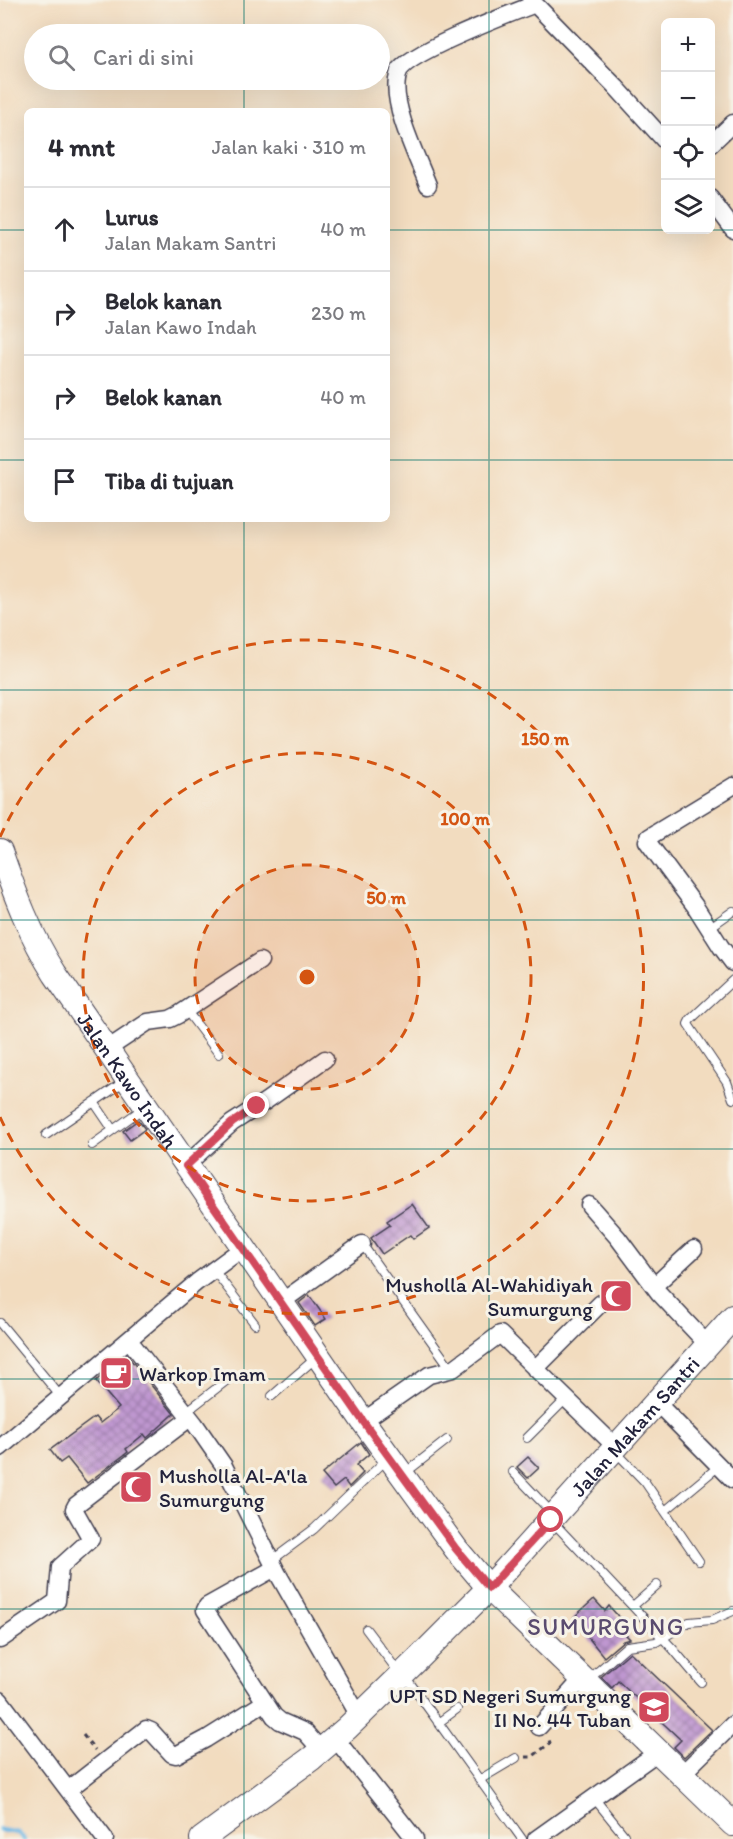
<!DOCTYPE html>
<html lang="id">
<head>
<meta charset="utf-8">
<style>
  :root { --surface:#fff; --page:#f2f2f3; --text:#2b2b33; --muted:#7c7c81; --line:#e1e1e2 }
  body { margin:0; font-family:Itim,sans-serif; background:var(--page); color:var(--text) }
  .controls { position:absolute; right:18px; top:18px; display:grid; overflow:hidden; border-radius:9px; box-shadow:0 6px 24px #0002 }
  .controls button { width:54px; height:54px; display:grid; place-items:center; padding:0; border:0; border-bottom:2px solid var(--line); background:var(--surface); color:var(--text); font:30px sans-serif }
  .stop { position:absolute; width:18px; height:18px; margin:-14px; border:4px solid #d1495b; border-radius:50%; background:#fff }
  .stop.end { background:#d1495b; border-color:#fff; box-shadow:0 2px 6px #0008 }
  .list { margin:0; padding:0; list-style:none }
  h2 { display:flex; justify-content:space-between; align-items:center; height:78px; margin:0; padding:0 24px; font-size:26px }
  h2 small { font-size:20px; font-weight:400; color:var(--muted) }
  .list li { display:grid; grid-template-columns:39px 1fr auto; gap:18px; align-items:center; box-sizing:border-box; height:84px; padding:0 24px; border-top:2px solid var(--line) }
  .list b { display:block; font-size:22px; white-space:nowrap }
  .list p { margin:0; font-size:20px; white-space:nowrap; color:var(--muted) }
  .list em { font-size:20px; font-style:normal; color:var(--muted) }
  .icon { flex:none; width:33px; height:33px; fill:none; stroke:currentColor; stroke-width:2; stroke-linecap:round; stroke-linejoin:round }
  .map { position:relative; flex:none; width:733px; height:1839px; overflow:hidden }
  .search { position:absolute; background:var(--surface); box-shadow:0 6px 24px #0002; left:24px; top:24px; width:366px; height:66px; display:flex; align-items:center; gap:15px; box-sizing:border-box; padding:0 21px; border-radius:33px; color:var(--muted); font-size:22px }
  .panel { position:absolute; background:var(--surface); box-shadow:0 6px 24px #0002; left:24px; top:108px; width:366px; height:414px; border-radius:9px }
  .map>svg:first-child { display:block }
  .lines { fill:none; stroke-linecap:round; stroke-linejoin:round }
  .stream { stroke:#6ebae7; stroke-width:4.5 }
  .building { fill:url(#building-cross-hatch) }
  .lane-casing { stroke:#413e4f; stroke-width:10 }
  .street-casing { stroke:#413e4f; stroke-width:19 }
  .secondary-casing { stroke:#413e4f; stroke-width:26 }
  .path { stroke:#413e4f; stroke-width:3; stroke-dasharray:4.5 4.5; stroke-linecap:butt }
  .lane { stroke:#fff; stroke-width:8 }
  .street { stroke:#fff; stroke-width:16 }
  .secondary { stroke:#fff; stroke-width:24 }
  .route { stroke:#d1495b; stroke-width:8 }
  .grid { fill:none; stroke:#0f766e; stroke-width:1.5; stroke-opacity:0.55 }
  .ring { fill:none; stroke:#d45411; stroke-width:3; stroke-dasharray:10 8 }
  .labels { text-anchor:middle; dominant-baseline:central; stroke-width:6; stroke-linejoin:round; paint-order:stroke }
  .street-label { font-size:21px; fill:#22223b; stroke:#f7f3e8 }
  .poi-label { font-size:21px; fill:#22223b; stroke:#f7f3e8; text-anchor:end }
  .quarter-label { font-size:24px; letter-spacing:1.5px; fill:#594b6f; stroke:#f7f3e8 }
  .centre { fill:#d45411; stroke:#f7f3e8; stroke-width:3 }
  .ring-label { font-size:18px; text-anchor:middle; font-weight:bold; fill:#d45411; stroke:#f7f3e8; stroke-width:6; stroke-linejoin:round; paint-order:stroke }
</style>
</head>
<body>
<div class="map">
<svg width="733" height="1839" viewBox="0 0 733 1839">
  <defs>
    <pattern id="building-cross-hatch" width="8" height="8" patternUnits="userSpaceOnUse" patternTransform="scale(1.5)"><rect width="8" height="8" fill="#bf97d0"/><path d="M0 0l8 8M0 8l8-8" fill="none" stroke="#9b7baa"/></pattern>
  </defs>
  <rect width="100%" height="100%" fill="#f7f3e8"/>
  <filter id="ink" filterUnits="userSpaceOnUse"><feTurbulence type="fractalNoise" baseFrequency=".0167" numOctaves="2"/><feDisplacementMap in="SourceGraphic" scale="12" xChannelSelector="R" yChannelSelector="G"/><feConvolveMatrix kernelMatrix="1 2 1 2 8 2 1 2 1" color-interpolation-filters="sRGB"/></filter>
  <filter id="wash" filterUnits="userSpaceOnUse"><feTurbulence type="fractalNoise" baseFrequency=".008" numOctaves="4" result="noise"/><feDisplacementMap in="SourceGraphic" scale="24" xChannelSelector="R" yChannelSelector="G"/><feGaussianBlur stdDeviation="1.35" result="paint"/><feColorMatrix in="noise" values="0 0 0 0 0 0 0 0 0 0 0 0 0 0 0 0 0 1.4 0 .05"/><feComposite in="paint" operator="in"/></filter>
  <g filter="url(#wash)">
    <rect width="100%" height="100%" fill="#f2dcbf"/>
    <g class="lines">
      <!-- stream -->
      <path class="stream" d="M 0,1830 L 18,1833 L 24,1839"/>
    </g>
    <g id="blocks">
      <!-- building -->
      <path class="building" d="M 138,1120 L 145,1129 L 130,1140 L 123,1131 Z
        M 412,1204 L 429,1228 L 413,1239 L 410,1235 L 382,1254 L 371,1238 L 390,1225 L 387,1221 Z
        M 309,1295 L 326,1319 L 315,1326 L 299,1303 Z
        M 127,1355 L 174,1414 L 147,1438 L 144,1434 L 126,1449 L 128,1452 L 87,1483 L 67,1458 L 60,1463 L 50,1450 L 95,1417 L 100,1423 L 119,1408 L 96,1381 Z
        M 361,1442 L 369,1454 L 356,1465 L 363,1473 L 349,1487 L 344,1480 L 334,1488 L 322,1474 Z
        M 528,1457 L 539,1468 L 528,1478 L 517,1467 Z
        M 135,1473 L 146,1489 L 134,1497 L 123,1482 Z
        M 594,1599 L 605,1611 L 609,1606 L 624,1623 L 619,1628 L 630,1639 L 623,1641 L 604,1657 L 574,1620 L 574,1617 Z
        M 630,1652 L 712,1730 L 684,1757 L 674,1747 L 681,1740 L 618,1681 L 612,1688 L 601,1677 Z"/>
    </g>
  </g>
  <g filter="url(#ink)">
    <use href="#blocks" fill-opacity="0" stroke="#413e4f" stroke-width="1.5"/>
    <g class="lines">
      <!-- lane casing -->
      <g class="lane-casing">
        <path id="lane" d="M 709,928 L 733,911
          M 733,980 L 690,1020 L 688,1024 L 727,1082 L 733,1099
          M 186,1010 L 219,1054
          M 94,1102 L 113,1130
          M 46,1135 L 125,1081
          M 92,1145 L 145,1107
          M 362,1244 L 452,1370
          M 213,1269 L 255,1324
          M 0,1323 L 61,1397
          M 272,1396 L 317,1357
          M 186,1412 L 231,1377
          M 527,1438 L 566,1399
          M 616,1452 L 645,1482 L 699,1561
          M 513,1472 L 554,1515
          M 405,1473 L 447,1440
          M 665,1511 L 719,1466
          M 552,1521 L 673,1649 L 701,1682
          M 271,1561 L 314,1529 L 388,1458
          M 633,1606 L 657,1585
          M 366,1629 L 400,1674
          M 405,1676 L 522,1839
          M 587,1681 L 627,1646 L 656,1642 L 689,1622 L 712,1620 L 733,1611
          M 438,1723 L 457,1709
          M 479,1780 L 516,1758
          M 594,1798 L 624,1835"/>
      </g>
      <!-- street casing -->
      <g class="street-casing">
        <path id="street" d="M 531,0 L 616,87 L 666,142
          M 710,145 L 733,123
          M 428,185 C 418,159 392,107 397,80 C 397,79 399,71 399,71 C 411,51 510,14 535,4
          M 710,198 L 733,229
          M 733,786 L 649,837 L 647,841 L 695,906 L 721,947 L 733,963
          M 106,1050 L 148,1022 L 170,1019 L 178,1015 L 260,961
          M 186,1165 L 232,1123 L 266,1101 L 325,1059
          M 589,1205 L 618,1238 L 659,1293 L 708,1345
          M 654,1286 L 694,1249
          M 280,1303 L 362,1244
          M 129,1340 L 195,1424 L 224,1466 L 278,1574 L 359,1716
          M 535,1369 L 601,1303
          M 657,1403 L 733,1480
          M 363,1421 L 429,1375 L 453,1369 L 500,1334 L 616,1447
          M 0,1448 L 197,1282 L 243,1248
          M 275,1568 L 207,1606 L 205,1610 L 274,1716 L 280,1721 L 305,1732 L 321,1750
          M 0,1640 L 57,1601 L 60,1567 L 91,1539 L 74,1509 L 76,1505 L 190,1418
          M 0,1700 L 105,1839
          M 539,1727 L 583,1678
          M 335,1738 L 415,1839
          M 682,1774 L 733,1724
          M 68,1790 L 146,1729 L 151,1731 L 172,1754 L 176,1755 L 206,1739 L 265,1702
          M 536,1839 L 658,1752"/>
      </g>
      <!-- secondary casing -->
      <g class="secondary-casing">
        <g id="secondary">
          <path id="s1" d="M 0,851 C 15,894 30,935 55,974 L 363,1421 L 456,1549 L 489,1588 L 733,1824"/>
          <path id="s2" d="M 202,1839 L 312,1758 L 347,1728 L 417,1660 L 489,1588 L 733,1317"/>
        </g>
      </g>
      <!-- path -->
      <path class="path" d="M 83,1735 L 95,1750
        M 526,1757 L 532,1757 L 550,1743 L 548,1737"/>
      <!-- lane -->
      <use href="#lane" class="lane"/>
      <!-- street -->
      <use href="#street" class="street"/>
      <!-- secondary -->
      <use href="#secondary" class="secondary"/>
    </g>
  </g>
  <g class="lines" filter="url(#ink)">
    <!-- route -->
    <path class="route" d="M 257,1106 L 232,1123 L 186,1166 L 363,1421 L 456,1549 L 489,1588 L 551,1520"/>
  </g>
  <!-- grid -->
  <path class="grid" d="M 244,0 L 244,34M 489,0 L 489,1839M 244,80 L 244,111M 0,230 L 27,230M 387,230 L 733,230M 0,460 L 27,460M 387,460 L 733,460M 244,519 L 244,1839M 0,690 L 733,690M 0,920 L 733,920M 0,1149 L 733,1149M 0,1379 L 733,1379M 0,1609 L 733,1609"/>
  <!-- distance rings -->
  <circle cx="307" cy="977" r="112" fill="#d45411" fill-opacity=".12"/>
  <g class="ring">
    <circle cx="307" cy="977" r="112"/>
    <circle cx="307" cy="977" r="224"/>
    <path d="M0 837A337 337 0 1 1 0 1117"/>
  </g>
  <!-- icons -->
  <defs>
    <g id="mosque-square" transform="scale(1.725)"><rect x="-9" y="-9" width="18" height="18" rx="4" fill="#d1495b" stroke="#f7f3e8"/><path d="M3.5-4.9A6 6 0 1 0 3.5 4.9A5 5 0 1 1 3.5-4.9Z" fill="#fff"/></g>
    <g id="cafe-square" transform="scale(1.725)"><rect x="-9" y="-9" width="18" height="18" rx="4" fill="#d1495b" stroke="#f7f3e8"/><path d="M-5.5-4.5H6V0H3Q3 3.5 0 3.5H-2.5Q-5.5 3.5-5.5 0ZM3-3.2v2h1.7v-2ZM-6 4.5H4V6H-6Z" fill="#fff"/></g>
    <g id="school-square" transform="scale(1.725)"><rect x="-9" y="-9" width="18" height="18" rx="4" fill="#d1495b" stroke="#f7f3e8"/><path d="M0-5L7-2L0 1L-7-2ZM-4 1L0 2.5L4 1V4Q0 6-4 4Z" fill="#fff"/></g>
  </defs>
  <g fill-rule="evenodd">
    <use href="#mosque-square" x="616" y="1296"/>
    <use href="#cafe-square" x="116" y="1373"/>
    <use href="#mosque-square" x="136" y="1487"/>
    <use href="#school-square" x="654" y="1707"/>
  </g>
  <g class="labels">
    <!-- street labels -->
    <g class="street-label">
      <text stroke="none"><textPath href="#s1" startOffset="264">Jalan Kawo Indah</textPath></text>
      <text stroke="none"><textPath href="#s2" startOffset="600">Jalan Makam Santri</textPath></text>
    </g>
    <!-- poi labels -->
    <g class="poi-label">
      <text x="593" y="1284">Musholla Al-Wahidiyah<tspan x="593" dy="24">Sumurgung</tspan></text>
      <text x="139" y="1373" text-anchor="start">Warkop Imam</text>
      <text x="159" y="1475" text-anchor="start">Musholla Al-A'la<tspan x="159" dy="24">Sumurgung</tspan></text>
      <text x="631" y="1695">UPT SD Negeri Sumurgung<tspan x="631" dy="24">II No. 44 Tuban</tspan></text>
    </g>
    <!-- quarter labels -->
    <g class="quarter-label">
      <text x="606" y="1626">SUMURGUNG</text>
    </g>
  </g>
  <circle cx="307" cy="977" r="9" class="centre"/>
  <g class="ring-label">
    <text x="545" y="745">150 m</text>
    <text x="465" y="825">100 m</text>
    <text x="386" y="904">50 m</text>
  </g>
</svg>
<div class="controls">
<button>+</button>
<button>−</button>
<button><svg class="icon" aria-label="locate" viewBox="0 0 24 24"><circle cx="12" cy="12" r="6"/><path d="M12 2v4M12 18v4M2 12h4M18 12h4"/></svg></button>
<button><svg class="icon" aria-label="layers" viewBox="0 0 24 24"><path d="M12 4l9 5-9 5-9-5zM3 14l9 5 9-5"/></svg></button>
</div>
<div class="stop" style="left:551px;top:1520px"></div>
<div class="stop end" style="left:257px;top:1106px"></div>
<div class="search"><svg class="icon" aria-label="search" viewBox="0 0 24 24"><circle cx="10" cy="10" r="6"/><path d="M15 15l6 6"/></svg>Cari di sini</div>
<section class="panel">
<h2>4 mnt<small>Jalan kaki · 310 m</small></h2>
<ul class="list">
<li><svg class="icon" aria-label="ahead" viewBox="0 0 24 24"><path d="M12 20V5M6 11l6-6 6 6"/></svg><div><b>Lurus</b><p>Jalan Makam Santri</p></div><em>40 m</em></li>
<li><svg class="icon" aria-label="right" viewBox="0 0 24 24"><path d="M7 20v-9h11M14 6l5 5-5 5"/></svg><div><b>Belok kanan</b><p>Jalan Kawo Indah</p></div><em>230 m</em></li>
<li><svg class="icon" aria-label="right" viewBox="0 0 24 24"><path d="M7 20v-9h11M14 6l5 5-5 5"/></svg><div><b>Belok kanan</b></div><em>40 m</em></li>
<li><svg class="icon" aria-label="arrive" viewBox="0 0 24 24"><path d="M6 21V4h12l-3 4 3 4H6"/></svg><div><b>Tiba di tujuan</b></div></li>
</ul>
</section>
</div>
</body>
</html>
